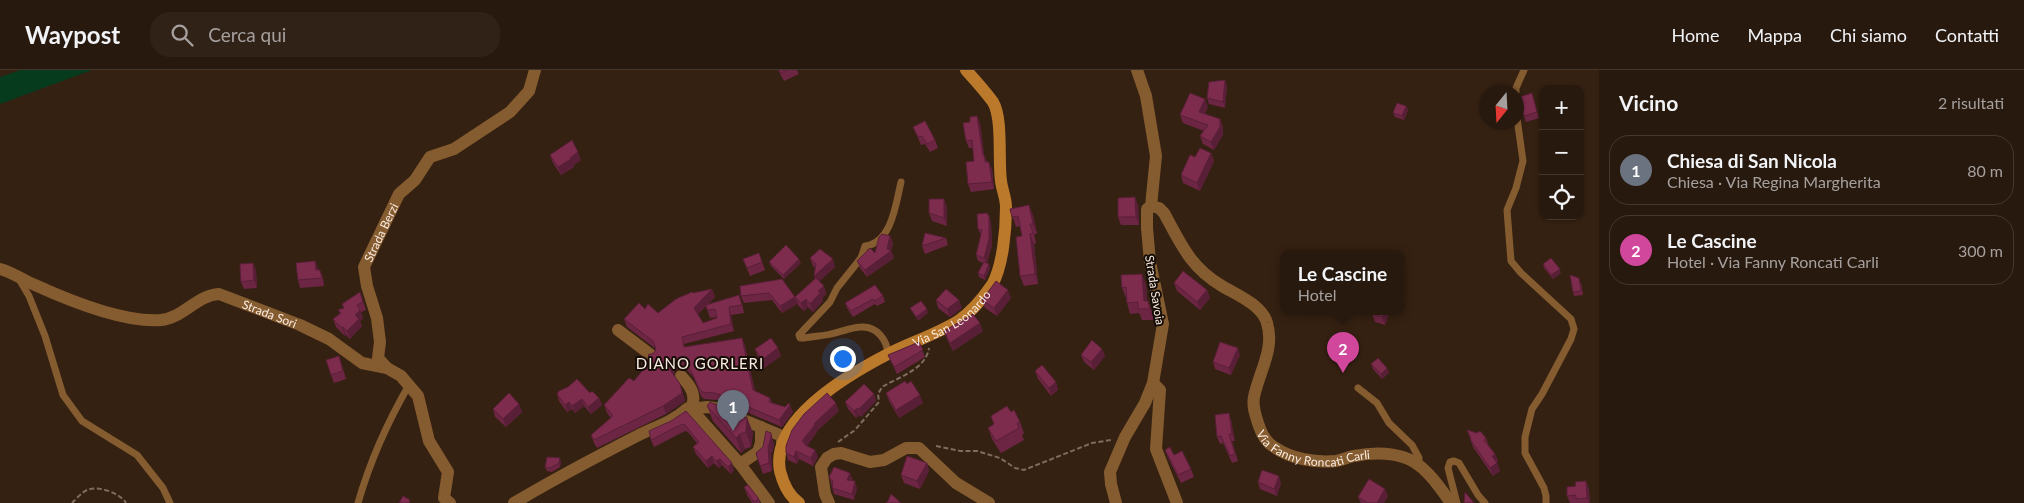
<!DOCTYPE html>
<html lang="it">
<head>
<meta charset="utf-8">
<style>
  :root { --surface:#28190e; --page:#302217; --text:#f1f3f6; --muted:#a5a09e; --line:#44382e; --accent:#d93025 }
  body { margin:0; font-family:Lato,sans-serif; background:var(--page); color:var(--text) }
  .controls { position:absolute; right:15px; top:15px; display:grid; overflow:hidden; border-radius:10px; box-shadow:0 1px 4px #0004 }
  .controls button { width:45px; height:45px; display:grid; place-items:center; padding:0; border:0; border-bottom:1px solid var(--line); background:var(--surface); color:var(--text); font:25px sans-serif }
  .compass { position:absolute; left:1479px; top:15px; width:45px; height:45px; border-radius:50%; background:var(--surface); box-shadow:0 1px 4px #0004; rotate:198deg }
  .you { position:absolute; left:842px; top:288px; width:18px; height:18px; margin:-12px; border:4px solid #fff; border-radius:50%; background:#1a73e8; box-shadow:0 0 0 8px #1a73e833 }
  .badge { display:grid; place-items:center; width:32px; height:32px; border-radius:50%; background:var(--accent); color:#fff; font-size:16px; font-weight:700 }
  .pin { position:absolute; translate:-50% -41px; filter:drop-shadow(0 1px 2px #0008) }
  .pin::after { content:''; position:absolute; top:26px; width:18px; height:15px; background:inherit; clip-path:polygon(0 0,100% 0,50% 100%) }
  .popup { position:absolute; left:1280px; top:180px; width:125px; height:65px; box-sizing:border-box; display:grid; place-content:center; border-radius:10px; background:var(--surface); filter:drop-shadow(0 1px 4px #0005); font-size:16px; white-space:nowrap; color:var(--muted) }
  .popup b { font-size:19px; color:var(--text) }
  .popup::after { content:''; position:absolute; left:50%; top:100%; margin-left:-10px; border:10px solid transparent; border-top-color:var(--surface) }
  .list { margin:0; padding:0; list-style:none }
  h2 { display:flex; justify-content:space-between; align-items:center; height:65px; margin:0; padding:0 20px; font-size:21px }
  h2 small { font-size:16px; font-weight:400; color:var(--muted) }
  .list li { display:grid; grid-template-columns:32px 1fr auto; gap:15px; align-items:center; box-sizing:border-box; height:70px; margin:0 10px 10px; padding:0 10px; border:1px solid var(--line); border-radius:20px }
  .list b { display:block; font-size:19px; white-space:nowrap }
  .list p { margin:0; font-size:16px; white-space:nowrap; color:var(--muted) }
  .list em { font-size:16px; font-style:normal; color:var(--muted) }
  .icon { flex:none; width:28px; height:28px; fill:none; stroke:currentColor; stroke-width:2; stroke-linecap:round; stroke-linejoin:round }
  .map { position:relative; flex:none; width:1599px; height:433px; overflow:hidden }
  header { display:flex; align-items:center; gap:30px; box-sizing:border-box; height:70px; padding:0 25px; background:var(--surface); border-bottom:1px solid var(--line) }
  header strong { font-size:24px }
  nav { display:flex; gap:28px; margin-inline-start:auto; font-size:18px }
  .search { width:350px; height:45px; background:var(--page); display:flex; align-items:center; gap:12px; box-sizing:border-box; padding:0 18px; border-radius:20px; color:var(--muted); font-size:19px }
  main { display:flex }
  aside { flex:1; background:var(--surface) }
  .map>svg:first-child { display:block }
  .green { fill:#063b1e }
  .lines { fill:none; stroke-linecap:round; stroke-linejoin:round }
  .path { stroke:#7e6c5f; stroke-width:2; stroke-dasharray:5 2.5; stroke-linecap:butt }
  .lane { stroke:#855c30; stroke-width:7 }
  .street { stroke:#855c30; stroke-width:12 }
  .secondary { stroke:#ba792b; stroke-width:12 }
  .wall { fill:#6c2643; fill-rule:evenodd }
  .shaded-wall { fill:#581f37 }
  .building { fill:#7e2c4e; stroke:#581f37 }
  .labels { text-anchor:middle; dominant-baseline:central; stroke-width:4; stroke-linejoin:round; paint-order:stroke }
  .street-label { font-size:12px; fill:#faece2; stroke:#160d07 }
  .quarter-label { font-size:15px; letter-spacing:1px; fill:#faece2; stroke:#160d07 }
</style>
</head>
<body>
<header>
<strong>Waypost</strong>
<div class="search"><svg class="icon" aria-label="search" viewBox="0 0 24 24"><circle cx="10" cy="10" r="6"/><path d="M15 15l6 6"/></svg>Cerca qui</div>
<nav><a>Home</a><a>Mappa</a><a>Chi siamo</a><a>Contatti</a></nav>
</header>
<main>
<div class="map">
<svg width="1599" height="433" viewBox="0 0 1599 433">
  <rect width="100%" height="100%" fill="#352112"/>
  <!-- green -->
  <path class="green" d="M 21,0 L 92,0 L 0,34 L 0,7 Z"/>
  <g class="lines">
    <!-- path -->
    <path class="path" d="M 838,372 L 855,360 L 879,332 L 878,324 L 882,317 C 899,307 926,299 929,278
      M 936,376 L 960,381 L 977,381 L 1000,388 L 1015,398 L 1024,400 L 1092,373 L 1111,370
      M 72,433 C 76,429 81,423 87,420 C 98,415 120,423 126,433"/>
    <!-- lane -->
    <path class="lane" d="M 1516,22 L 1516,18 L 1524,0
      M 1516,41 L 1523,91 L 1516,118 L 1507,140 L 1511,191 L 1521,203 L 1571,249 L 1574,259 L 1571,269 L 1542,324 L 1532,339 L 1525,367 L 1525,383 L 1544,418 L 1546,426 L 1546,433
      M 19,209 L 29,226 L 45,266 L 63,325 L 82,351 L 137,385 L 163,418 L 170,433
      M 888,284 C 887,270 877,256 861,257 C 853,257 844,261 835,263 C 825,266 814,266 804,268 L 800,268 L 799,265 L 830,232 L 837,218 L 861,188 L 865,176 C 892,173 896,133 901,112
      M 1358,318 L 1377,333 L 1389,353 L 1412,375 L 1419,388 L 1419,396
      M 358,433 C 370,391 387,353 409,315
      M 1457,433 L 1448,398 L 1450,392 L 1454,391 L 1459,393 L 1478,425 L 1485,433"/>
    <!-- street -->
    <g class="street">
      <path id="s1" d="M 1151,136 L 1159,138 L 1164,143 C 1181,174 1190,197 1222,216 C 1237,225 1262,235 1267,253 C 1275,279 1259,302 1254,327 C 1252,337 1256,347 1259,356 C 1262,365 1266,372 1274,377 C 1291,389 1316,393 1336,391 C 1342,390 1348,387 1354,386 C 1369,383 1387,382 1403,387 C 1424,393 1439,416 1451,433"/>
      <path id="s2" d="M 0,199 C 12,202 23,210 35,215 C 68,230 125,253 161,250 C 183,248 197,225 219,224 L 300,255 L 329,269 L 362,293 L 387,298 L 401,306 L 418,326 L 429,371 L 448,402 L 444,428 L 450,433"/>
      <path d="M 618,260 L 651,285"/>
      <path id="s3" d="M 387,298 L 378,288 L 380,272 L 377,248 L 367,216 L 364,197 L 399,124 L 415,110 L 430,87 L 454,79 L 510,42 L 529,21 L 535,0"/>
      <path d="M 681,306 C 691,316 697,326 691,339 L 707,337 L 715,338 L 782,366 L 782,373"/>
      <path d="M 1153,313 L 1160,320 L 1156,379 L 1177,433"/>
      <path d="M 740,394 L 758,382 L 761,373 L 761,357"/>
      <path d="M 514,433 C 554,409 596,387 637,366 C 657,356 671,353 688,338 L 691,339 L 740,394 L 769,433"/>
      <path d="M 829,433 L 825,424 L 821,397 L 827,388 L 834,384 L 841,383 L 870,392 L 884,390 L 906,378 L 919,378 L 956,413 L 989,433"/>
      <path d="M 1116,433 L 1111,414 L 1110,402 L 1125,367 L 1145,333 L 1153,313 L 1163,254 L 1150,192 L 1147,158 L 1147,139 L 1151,136 L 1156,86 L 1146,26 L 1137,0"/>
    </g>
    <!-- secondary -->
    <path class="secondary" id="s4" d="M 799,433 C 789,426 783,413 780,401 C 770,349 851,303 890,283 C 912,272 937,264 958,251 C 972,242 983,228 992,215 C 1003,196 1006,159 1006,137 C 1006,128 1002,120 1001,111 C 998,90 1003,49 993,32 C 985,21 975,10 966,0"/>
  </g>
  <!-- wall -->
  <path class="wall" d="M 778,0 L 797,0 L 799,4 L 784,11 Z
    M 1225,10 L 1227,16 L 1225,38 L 1209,34 L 1207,28 Z
    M 1534,30 L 1539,48 L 1526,52 L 1524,46 Z
    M 1406,36 L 1408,40 L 1404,50 L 1395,47 L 1393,43 Z
    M 1208,37 L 1205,44 L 1220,49 L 1223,57 L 1223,65 L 1214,80 L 1203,74 L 1200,66 L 1204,61 L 1183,53 L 1180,45 Z
    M 980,53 L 984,85 L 987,92 L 992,99 L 994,119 L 971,122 L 968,114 L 974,91 L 973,78 L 969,78 L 966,71 Z
    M 913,57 L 935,70 L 938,78 L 930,82 L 925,74 L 921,75 Z
    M 1211,83 L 1214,91 L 1200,121 L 1183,113 L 1181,105 L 1195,87 Z
    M 550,85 L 581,90 L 574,95 L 574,97 L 561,105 L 553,93 Z
    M 1138,135 L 1139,155 L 1121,155 L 1118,147 Z
    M 947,137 L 947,156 L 932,151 L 929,143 Z
    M 1010,139 L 1033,145 L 1037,164 L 1034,164 L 1036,173 L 1034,174 L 1038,214 L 1024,216 L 1020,206 L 1022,166 L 1020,156 L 1016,157 Z
    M 989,146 L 991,153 L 992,175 L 987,193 L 990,198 L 985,210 L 979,207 L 978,203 L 983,193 L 978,191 L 976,185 L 981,165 L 978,159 Z
    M 890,166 L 893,173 L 891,181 L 894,188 L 867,207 L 860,198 L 857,191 L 875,183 Z
    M 946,168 L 948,175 L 925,184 L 922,176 Z
    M 759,183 L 765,200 L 750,206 L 743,189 Z
    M 810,188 L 835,197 L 819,211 L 824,216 L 826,224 L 822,228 L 823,231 L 813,242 L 808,237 L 804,241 L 798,235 L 795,227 L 815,209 L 814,206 L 815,198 L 813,196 Z
    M 315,191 L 318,200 L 323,207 L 324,216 L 300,218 L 298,210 Z
    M 769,192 L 801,193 L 784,209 L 771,196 Z
    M 253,193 L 256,201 L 257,218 L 244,219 L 241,212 Z
    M 1543,194 L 1561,203 L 1553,209 L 1544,198 Z
    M 1581,212 L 1583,225 L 1574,226 L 1573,222 Z
    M 1174,213 L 1207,220 L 1210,228 L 1200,240 L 1177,221 Z
    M 1146,214 L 1147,231 L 1148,231 L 1152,242 L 1154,250 L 1142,250 L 1139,243 L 1130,244 L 1127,233 L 1126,228 L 1122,218 Z
    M 740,216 L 795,227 L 797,234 L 782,243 L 772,230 L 744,233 L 741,226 Z
    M 712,219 L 715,227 L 708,234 L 742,233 L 744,243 L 731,245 L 734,261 L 684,274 L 685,277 L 742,268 L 745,276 L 755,321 L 770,328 L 772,333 L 793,342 L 782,357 L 718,330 L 704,329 L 701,326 L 694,308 L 687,300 L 680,298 L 675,300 L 674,305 L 680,314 L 685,331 L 666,344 L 597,378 L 594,373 L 591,365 L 611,348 L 607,343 L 604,335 L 634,311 L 650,292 L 648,285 L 654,283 L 656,279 L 627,257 L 624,249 L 645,239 L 658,243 L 693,223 ZM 706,236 L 710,248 L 717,247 L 717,248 L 703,253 L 698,244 Z
    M 360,222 L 366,240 L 361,242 L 363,248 L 360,251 L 362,256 L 350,269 L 346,265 L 345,266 L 336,257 L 333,249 L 340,244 L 338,240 L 344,238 Z
    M 883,226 L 885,232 L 877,236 L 875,234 L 853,247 L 847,238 L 845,233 Z
    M 1011,228 L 997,246 L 985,238 L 982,230 Z
    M 936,230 L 962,238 L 950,247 L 938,238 Z
    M 1372,242 L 1388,242 L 1389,243 L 1385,255 L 1375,252 L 1372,244 Z
    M 944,261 L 983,261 L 953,281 L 947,269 Z
    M 919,272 L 925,287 L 897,304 L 888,285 Z
    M 755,279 L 781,286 L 764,298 L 758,287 Z
    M 1102,279 L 1105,286 L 1094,300 L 1084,292 L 1081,285 Z
    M 1240,285 L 1231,305 L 1215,299 L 1213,292 Z
    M 339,286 L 346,309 L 334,313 L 331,305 Z
    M 1371,294 L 1387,298 L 1389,303 L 1382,309 L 1373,299 Z
    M 1035,301 L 1056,312 L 1058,320 L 1051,326 L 1038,309 Z
    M 907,314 L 923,333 L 899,348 L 889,331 L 886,323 Z
    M 590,323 L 599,328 L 602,335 L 591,344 L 584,336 L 575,343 L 572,339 L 567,342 L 559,331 L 557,324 Z
    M 874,324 L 876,331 L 861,347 L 860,345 L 856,348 L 848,339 L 845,332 Z
    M 519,334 L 522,342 L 506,357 L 495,347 L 493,339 Z
    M 707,336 L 747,348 L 753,363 L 751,377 L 745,379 L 741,383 L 713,351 Z
    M 686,341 L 734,400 L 731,404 L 722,395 L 719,398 L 714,393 L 708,398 L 696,384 L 693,377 L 697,373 L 688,362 L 685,361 L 654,377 L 651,370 Z
    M 839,341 L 817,361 L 817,362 L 807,376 L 815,380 L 818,387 L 813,396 L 799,389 L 797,394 L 788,390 L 786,383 Z
    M 1011,342 L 1020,352 L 1024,363 L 1022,365 L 1024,370 L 1001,383 L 992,369 L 988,358 L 994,355 L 991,346 Z
    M 1229,343 L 1231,350 L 1235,371 L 1232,371 L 1238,391 L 1232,393 L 1223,373 L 1220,374 L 1217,367 Z
    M 1467,360 L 1477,363 L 1486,368 L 1489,376 L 1495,384 L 1498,391 L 1497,393 L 1500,401 L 1493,406 L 1473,377 Z
    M 771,363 L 774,375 L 772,383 L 771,383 L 772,401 L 763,404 L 756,383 L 763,377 Z
    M 1165,380 L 1174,385 L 1191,399 L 1194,407 L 1181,413 L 1168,388 Z
    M 561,392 L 560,397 L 552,402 L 547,401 L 545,397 Z
    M 927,393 L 929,401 L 920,419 L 904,413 L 901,405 Z
    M 830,409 L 853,410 L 852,411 L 857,418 L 854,430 L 834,424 Z
    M 1586,411 L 1589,419 L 1590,433 L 1570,433 L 1567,426 L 1576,416 Z
    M 1258,412 L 1281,413 L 1277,426 L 1260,419 Z
    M 744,417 L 759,429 L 760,433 L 752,433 L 747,425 Z
    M 1388,426 L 1384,433 L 1361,433 L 1358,427 Z"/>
  <!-- shaded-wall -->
  <path class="shaded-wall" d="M 1225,10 L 1227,16 L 1225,38 L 1223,32 Z
    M 1205,29 L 1208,37 L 1202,50 L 1199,42 Z
    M 1406,36 L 1408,40 L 1404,50 L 1402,46 Z
    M 977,46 L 980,53 L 985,92 L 983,85 Z
    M 1220,49 L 1223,57 L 1223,65 L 1214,80 L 1211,72 Z
    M 578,82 L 581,90 L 574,95 L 574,97 L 561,105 L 558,97 Z
    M 1211,83 L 1214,91 L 1200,121 L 1197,113 Z
    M 989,92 L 992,99 L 994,119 L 992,112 Z
    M 1135,127 L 1138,135 L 1139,155 L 1136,147 Z
    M 944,129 L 947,137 L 947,156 L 944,148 Z
    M 1029,135 L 1033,145 L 1037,164 L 1033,154 Z
    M 989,146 L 991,153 L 992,175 L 987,194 L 984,188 Z
    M 1030,164 L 1034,174 L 1038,214 L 1035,204 Z
    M 890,166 L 893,173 L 891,181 L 894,188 L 867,207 L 865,200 L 887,179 Z
    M 799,189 L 801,193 L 784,209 L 783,205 Z
    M 833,189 L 835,197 L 817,214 L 814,206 Z
    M 315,191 L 318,198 L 319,207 L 316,200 Z
    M 253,193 L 256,201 L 257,218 L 254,210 Z
    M 989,194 L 990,198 L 985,210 L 984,206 Z
    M 1560,199 L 1561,203 L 1553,209 L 1551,205 Z
    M 320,200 L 323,207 L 324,216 Z
    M 1142,204 L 1146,214 L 1148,239 L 1144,231 Z
    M 824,216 L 826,224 L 822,228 L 823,231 L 813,242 L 810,234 L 818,221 Z
    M 712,219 L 715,227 L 697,245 L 694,238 Z
    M 1008,220 L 1011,228 L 997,246 L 994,238 Z
    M 1207,220 L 1210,228 L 1200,240 L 1197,232 Z
    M 795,227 L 797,234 L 782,243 L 780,236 Z
    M 806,229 L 808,237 L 804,241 L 801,233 Z
    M 959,230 L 962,238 L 950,247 L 947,239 Z
    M 1148,231 L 1152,242 L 1154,250 L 1150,239 Z
    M 729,237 L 731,245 L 734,261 L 731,254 Z
    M 927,239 L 928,243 L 918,251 L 916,247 Z
    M 360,240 L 363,248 L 360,251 L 362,256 L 350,269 L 347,261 L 355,245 Z
    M 1384,242 L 1388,242 L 1389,243 L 1385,255 L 1382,247 Z
    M 980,253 L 983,261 L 953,281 L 950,273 Z
    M 343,257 L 346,265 L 345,266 L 342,258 Z
    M 742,268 L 745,276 L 756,328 L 753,320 Z
    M 778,278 L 781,286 L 764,298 L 762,290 Z
    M 1238,278 L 1240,285 L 1231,305 L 1229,298 Z
    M 1102,279 L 1105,286 L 1094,300 L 1091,292 Z
    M 672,293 L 675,300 L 673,307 L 670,300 Z
    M 1387,298 L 1389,303 L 1382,309 L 1381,304 Z
    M 1056,312 L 1058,320 L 1051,326 L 1049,318 Z
    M 680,314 L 685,331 L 666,344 L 663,336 Z
    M 874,324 L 876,331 L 861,347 L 859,339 Z
    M 920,325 L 923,333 L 899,348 L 896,340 Z
    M 599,328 L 602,335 L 591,344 L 588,337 Z
    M 582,329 L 584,336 L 575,343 L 572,336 Z
    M 569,332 L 572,339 L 567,342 L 565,335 Z
    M 836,333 L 839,341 L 817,361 L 817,362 L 807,376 L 808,380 L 802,371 L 814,354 Z
    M 519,334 L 522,342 L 506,357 L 503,349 Z
    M 790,335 L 793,342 L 782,357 L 779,350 Z
    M 857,338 L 860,345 L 856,348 L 854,341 Z
    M 1229,343 L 1231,350 L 1235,371 L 1232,364 Z
    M 747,348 L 753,363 L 751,377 L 746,362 Z
    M 771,363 L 774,375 L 772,383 L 769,375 Z
    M 740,364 L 745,379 L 741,383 L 736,368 Z
    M 768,375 L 771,383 L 772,401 L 769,393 Z
    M 815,380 L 818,387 L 813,396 L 811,388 Z
    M 796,381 L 799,389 L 797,394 L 794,387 Z
    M 1495,384 L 1498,391 L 1495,394 L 1492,386 Z
    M 712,386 L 714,393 L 708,398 L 706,391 Z
    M 560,388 L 561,392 L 560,397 L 559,393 Z
    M 720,389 L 722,395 L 719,398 L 716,391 Z
    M 732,393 L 734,400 L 731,404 L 728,397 Z
    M 927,393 L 929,401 L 920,419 L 917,411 Z
    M 1497,393 L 1500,401 L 1493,406 L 1490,398 Z
    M 850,403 L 853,410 L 849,417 L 847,410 Z
    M 1279,406 L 1281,413 L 1277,426 L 1274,419 Z
    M 855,411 L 857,418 L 854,430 L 852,424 Z
    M 1586,411 L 1589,419 L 1590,433 L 1589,433 L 1587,428 Z
    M 1385,419 L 1388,426 L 1384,433 L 1377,433 Z"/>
  <!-- building -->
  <path class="building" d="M 779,0 L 787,0 L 781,3 Z
    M 1225,10 L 1223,32 L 1207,28 L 1209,12 Z
    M 1190,23 L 1205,29 L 1199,42 L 1220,49 L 1220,57 L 1211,72 L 1200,66 L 1208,55 L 1180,45 Z
    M 1532,23 L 1537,42 L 1524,46 L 1519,27 Z
    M 1397,33 L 1406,36 L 1402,46 L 1393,43 Z
    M 977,46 L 983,85 L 984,85 L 985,92 L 989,92 L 992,112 L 968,114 L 966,92 L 974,91 L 972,70 L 966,71 L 963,53 L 970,52 L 970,47 Z
    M 925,51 L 935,70 L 927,74 L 922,66 L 918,67 L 913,57 Z
    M 572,70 L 578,82 L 570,88 L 571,89 L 558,97 L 550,85 Z
    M 1200,78 L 1211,83 L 1197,113 L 1181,105 L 1190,85 L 1195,87 Z
    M 1135,127 L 1136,147 L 1118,147 L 1118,128 Z
    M 929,129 L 944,129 L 944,148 L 929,143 Z
    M 1029,135 L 1033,154 L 1030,154 L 1033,163 L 1030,164 L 1035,204 L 1020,206 L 1016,167 L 1022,166 L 1018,146 L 1012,147 L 1010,139 Z
    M 987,143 L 989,146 L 989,169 L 984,188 L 976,185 L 982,160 L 978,159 L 977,144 Z
    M 925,163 L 946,168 L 922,176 Z
    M 882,164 L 890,166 L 887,179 L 891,181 L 865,200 L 857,191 L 870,178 L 875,183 L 879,167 Z
    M 786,175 L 799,189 L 783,205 L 769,192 Z
    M 820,179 L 833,189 L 814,206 L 816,194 L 810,188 Z
    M 759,183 L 762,192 L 747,198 L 743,189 Z
    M 1551,188 L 1560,199 L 1551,205 L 1543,194 Z
    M 315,191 L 316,200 L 320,200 L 322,208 L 298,210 L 296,193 Z
    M 984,192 L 989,194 L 984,206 L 978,203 Z
    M 253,193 L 254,210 L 241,212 L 240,194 Z
    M 1183,201 L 1207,220 L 1197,232 L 1174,213 Z
    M 1142,204 L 1144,231 L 1148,231 L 1150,239 L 1138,239 L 1138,232 L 1127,233 L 1126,217 L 1122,218 L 1121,205 Z
    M 1570,205 L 1579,208 L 1581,221 L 1573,222 Z
    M 816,208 L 824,216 L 818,221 L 820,223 L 810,234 L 806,229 L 801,233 L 795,227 Z
    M 782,209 L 795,227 L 780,236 L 769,223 L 741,226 L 740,216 Z
    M 996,211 L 1008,220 L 994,238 L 982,230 Z
    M 875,215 L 883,226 L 874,231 L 873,229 L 851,241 L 845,233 Z
    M 712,219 L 694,238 L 703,253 L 717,248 L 715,239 L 707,240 L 706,235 L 739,225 L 742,235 L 729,237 L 731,254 L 682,267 L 684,277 L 742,268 L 753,320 L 770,328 L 769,332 L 785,337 L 789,333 L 790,335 L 779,350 L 715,323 L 702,322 L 699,318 L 691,301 L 684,293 L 677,290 L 672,293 L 670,300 L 680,314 L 682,323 L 663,336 L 594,370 L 591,365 L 613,346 L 604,335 L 629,308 L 634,311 L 652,289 L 648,285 L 654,283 L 656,279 L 653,271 L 624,249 L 639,233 L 645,239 L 648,234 L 658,243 L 676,229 L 692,222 L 693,223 Z
    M 946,219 L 959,230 L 947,239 L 936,230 Z
    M 360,222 L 363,232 L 357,235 L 360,240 L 355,245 L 359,249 L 347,261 L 343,257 L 342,258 L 333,249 L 341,243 L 338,240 L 344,238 L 342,234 Z
    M 921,231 L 927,239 L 916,247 L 910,238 Z
    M 1372,242 L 1384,242 L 1382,247 L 1372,244 Z
    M 973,244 L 980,253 L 950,273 L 944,261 Z
    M 771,268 L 778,278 L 762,290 L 755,279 Z
    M 1092,270 L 1102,279 L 1091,292 L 1081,285 Z
    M 919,272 L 923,280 L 894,297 L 888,285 Z
    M 1220,272 L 1238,278 L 1229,298 L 1213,292 Z
    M 339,286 L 343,301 L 331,305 L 326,290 Z
    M 1378,288 L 1387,298 L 1381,304 L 1371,294 Z
    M 1042,295 L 1056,312 L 1049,318 L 1035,301 Z
    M 577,309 L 590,323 L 592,321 L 599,328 L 588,337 L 582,329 L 572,336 L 569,332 L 565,335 L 557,324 L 559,321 L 568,317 Z
    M 905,311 L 907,314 L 911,311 L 920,325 L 896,340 L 886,323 Z
    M 864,314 L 874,324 L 859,339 L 857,338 L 854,341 L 845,332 Z
    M 509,323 L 519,334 L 503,349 L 493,339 Z
    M 827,323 L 836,333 L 814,354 L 815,355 L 802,371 L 805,373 L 805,375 L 815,380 L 811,388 L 796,381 L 794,387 L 786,383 L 786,376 L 792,360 L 804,344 Z
    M 710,332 L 747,348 L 746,362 L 740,364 L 736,368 L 707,336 Z
    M 1007,336 L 1011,342 L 1014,340 L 1020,352 L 1017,353 L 1019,358 L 996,371 L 988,358 L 994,354 L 991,346 Z
    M 686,341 L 732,393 L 728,397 L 720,389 L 716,391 L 712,386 L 706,391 L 693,377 L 699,372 L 685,355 L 682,354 L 651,370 L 649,361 L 671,351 Z
    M 1229,343 L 1232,364 L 1229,364 L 1235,384 L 1230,386 L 1221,366 L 1217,367 L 1215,345 Z
    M 1467,360 L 1477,363 L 1480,361 L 1486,368 L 1484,370 L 1495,384 L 1492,386 L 1497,393 L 1490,398 L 1470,369 L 1471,368 Z
    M 766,361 L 771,363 L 771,367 L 769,375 L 768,375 L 769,393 L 760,396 L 756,383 L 763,377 Z
    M 1170,377 L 1174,385 L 1182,381 L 1191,399 L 1178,405 L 1165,380 Z
    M 907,386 L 927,393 L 917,411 L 901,405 Z
    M 547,387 L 560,388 L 559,393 L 550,398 L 545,397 Z
    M 834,397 L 850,403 L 847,410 L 855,411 L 852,424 L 832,418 L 833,411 L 830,409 L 829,407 Z
    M 1262,400 L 1279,406 L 1274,419 L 1258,412 Z
    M 1369,409 L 1385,419 L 1377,433 L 1368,433 L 1358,427 Z
    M 1586,411 L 1587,428 L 1576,429 L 1576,425 L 1567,426 L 1567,417 L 1576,416 L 1575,412 Z
    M 748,415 L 759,429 L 754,432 L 744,417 Z
    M 1465,422 L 1474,433 L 1464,433 Z
    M 891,424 L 901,433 L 886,433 L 888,431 Z
    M 403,426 L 410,430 L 409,433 L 399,433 Z"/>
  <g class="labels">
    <!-- street labels -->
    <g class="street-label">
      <text stroke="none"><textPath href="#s3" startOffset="145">Strada Berzi</textPath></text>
      <text transform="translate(1155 220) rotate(81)">Strada Savoia</text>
      <text stroke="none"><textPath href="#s2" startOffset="289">Strada Sori</textPath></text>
      <text stroke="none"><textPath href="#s4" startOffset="280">Via San Leonardo</textPath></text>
      <text stroke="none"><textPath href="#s1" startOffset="341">Via Fanny Roncati Carli</textPath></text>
    </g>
    <!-- quarter labels -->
    <g class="quarter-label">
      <text x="700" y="293">DIANO GORLERI</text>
    </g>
  </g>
</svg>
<div class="controls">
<button>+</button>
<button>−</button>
<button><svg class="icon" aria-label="locate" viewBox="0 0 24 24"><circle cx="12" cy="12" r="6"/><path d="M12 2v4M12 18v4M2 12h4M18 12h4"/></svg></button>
</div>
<svg class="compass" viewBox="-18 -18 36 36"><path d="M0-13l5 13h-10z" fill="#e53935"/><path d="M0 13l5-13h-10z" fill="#a5a09e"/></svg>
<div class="you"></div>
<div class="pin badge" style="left:733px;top:361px;background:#6b7280">1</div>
<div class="pin badge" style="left:1343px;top:303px;background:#d1479c">2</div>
<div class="popup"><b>Le Cascine</b>Hotel</div>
</div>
<aside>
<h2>Vicino<small>2 risultati</small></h2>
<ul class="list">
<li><span class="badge" style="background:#6b7280">1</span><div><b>Chiesa di San Nicola</b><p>Chiesa · Via Regina Margherita</p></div><em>80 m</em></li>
<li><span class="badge" style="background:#d1479c">2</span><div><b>Le Cascine</b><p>Hotel · Via Fanny Roncati Carli</p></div><em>300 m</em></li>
</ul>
</aside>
</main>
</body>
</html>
